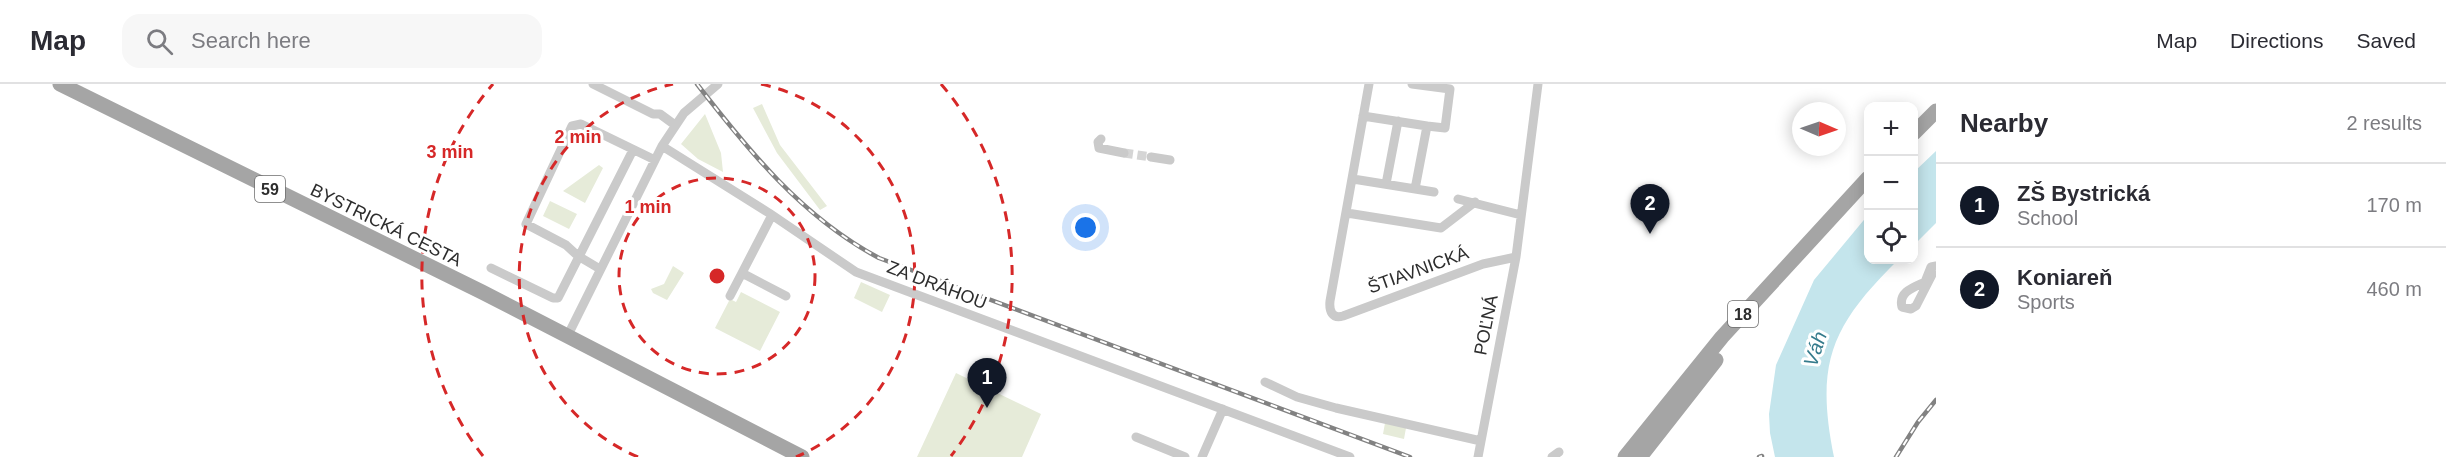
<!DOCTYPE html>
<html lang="en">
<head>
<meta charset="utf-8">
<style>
  :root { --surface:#fff; --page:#f7f7f7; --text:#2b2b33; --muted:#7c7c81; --line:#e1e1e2; --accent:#111827 }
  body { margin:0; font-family:Arial,sans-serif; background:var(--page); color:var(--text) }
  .controls { position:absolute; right:18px; top:18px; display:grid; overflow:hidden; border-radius:12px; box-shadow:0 3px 15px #0003 }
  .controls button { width:54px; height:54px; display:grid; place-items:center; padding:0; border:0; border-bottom:2px solid var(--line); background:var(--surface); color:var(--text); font:30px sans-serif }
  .compass { position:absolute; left:1792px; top:18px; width:54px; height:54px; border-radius:50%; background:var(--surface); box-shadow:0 3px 15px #0003; rotate:92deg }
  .you { position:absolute; left:1086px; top:144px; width:21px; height:21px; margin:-15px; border:4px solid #fff; border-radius:50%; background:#1a73e8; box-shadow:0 0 0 9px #1a73e833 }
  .badge { display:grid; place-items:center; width:39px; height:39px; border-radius:50%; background:var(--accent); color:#fff; font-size:20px; font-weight:700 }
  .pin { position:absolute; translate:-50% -50px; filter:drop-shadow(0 2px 3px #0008) }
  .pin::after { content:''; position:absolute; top:32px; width:21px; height:18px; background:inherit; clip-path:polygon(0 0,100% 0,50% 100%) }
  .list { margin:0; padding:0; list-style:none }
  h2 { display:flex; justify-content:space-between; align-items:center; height:78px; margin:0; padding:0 24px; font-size:26px }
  h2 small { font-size:20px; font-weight:400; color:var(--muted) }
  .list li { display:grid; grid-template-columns:39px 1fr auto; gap:18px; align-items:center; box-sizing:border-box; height:84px; padding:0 24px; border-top:2px solid var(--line) }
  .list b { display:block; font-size:22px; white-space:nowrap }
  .list p { margin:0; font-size:20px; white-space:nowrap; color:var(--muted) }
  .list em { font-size:20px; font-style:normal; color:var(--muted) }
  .icon { flex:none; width:33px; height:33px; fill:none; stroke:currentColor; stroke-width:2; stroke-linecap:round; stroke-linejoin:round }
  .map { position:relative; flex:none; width:1936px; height:373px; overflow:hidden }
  header { display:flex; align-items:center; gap:36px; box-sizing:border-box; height:84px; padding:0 30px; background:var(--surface); border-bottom:2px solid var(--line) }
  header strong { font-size:28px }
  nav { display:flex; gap:33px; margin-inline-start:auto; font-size:21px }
  .search { width:420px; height:54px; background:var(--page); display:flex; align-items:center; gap:15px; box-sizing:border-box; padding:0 21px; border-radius:18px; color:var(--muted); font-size:22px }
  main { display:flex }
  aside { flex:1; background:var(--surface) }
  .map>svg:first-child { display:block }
  .green { fill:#e6ebd9 }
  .water { fill:#c4e5ec }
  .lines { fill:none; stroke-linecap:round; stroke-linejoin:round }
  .street-tunnel { stroke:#d5d5d5; stroke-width:9; stroke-dasharray:9 4.5; stroke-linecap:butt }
  .street { stroke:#cacaca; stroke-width:9 }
  .primary { stroke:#a5a5a5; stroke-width:15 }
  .rail-casing { stroke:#828282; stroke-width:4.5 }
  .rail { stroke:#fff; stroke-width:2; stroke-dasharray:7; stroke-linecap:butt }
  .ring { fill:none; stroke:#d62828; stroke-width:3; stroke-dasharray:10 8 }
  .labels { text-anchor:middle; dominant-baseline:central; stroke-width:6; stroke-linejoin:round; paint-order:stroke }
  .shield { fill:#fff; stroke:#6c6c6c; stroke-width:1.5 }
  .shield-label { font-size:16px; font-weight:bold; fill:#2d2d2d }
  .street-label { font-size:18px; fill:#2d2d2d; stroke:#fff }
  .water-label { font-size:20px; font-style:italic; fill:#357b8c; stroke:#fff }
  .centre { fill:#d62828; stroke:#fff; stroke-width:3 }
  .ring-label { font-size:18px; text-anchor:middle; font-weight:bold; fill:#d62828; stroke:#fff; stroke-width:6; stroke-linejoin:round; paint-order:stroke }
</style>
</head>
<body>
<header>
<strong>Map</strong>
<div class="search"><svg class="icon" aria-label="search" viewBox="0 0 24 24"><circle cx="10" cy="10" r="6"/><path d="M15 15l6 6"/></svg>Search here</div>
<nav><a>Map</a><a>Directions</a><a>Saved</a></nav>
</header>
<main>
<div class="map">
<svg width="1936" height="373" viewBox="0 0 1936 373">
  <rect width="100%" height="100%" fill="#fff"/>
  <!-- green -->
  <path class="green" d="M 762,20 L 780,61 L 827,122 L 820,126 L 777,69 L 753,24 Z
    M 705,30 L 721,69 L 723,88 L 698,75 L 681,60 Z
    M 599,81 L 603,84 L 585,119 L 563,107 Z
    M 550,117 L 577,130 L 569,145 L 543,132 Z
    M 673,182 L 684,189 L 667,216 L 653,209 L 651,205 L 664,200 Z
    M 861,198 L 890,211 L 882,228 L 854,214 Z
    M 741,208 L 780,228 L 760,267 L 715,244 L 730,215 L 736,218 Z
    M 956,289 L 1041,330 L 1022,373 L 917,373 Z
    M 1385,339 L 1406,344 L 1404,355 L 1383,350 Z"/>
  <!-- water -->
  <path class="water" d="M 1936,67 L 1936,139 L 1914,161 L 1914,88 Z
    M 1868,131 L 1868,176 L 1898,176 C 1831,242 1815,279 1834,373 L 1775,373 L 1770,349 L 1769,330 L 1776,281 L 1814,196 Z"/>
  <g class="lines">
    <!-- street-tunnel -->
    <path class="street-tunnel" d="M 1124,69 L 1151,73"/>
    <!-- street -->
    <path class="street" d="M 593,0 L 653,30 L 660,30 L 675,41
      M 1369,0 L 1330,217 C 1329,227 1332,235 1343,232 L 1483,180 L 1516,173
      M 1412,0 L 1450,5 L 1445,44 L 1427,42
      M 1363,32 L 1427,42 L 1415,105
      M 1101,55 L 1098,58 L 1099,64 L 1124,69
      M 662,62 L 769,129 L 856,188 L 1350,373
      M 1151,73 L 1170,76
      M 1353,95 L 1434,108
      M 1386,100 L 1398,37
      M 1458,115 L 1521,131
      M 1347,129 L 1441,144 L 1475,118
      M 772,131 L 742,189 L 786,212
      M 1936,182 L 1931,183 L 1925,198 C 1914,203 1898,208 1902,223 L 1911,225 L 1916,222 L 1936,183
      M 491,184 L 553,214 L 558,214 L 633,66
      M 600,185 L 578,172 L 566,161 L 526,140 L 572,42 L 581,40 L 655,76
      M 730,212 L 742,189
      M 567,253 L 662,62 L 684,29 L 718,0
      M 1265,298 L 1297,313 L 1336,324 L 1481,357
      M 1136,353 L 1185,373
      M 1202,373 L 1223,325
      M 1478,373 L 1516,173 L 1538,0
      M 1552,373 L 1559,368"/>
    <!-- primary -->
    <path class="primary" d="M 60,0 L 482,208 L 802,373
      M 1914,49 L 1936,27
      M 1625,373 L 1722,253 L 1868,94
      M 1640,373 L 1716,276"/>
    <!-- rail casing -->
    <g class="rail-casing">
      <path id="rail" d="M 697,0 C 749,67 802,133 879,174 L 1410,373
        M 1759,373 L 1762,372
        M 1896,373 L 1918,338 L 1936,316"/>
    </g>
    <!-- rail -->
    <use href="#rail" class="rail"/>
  </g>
  <!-- distance rings -->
  <g class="ring">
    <circle cx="717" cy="192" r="98"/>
    <path d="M638 373A197 197 0 0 1 673 0M761 0A197 197 0 0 1 796 373"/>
    <path d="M483 372A295 295 0 0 1 493 0M941 0A295 295 0 0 1 951 372"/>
  </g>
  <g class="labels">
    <!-- shield labels -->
    <g class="shield">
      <rect x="255" y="92" width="30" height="26" rx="4.5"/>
      <rect x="1728" y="217" width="30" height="26" rx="4.5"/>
    </g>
    <g class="shield-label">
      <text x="270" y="105">59</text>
      <text x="1743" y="230">18</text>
    </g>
    <!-- street labels -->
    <g class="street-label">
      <text transform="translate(386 141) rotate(26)">BYSTRICKÁ CESTA</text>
      <text transform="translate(1418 186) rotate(-20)">ŠTIAVNICKÁ</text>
      <text transform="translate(937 201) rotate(21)">ZA DRÁHOU</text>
      <text transform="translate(1486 241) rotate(-79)">POĽNÁ</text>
    </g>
    <!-- water labels -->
    <g class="water-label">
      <text transform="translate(1815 265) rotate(-72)">Váh</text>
    </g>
  </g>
  <circle cx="717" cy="192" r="9" class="centre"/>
  <g class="ring-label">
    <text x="578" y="59">2 min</text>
    <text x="450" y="74">3 min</text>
    <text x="648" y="129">1 min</text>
  </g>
</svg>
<div class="controls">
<button>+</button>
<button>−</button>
<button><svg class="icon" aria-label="locate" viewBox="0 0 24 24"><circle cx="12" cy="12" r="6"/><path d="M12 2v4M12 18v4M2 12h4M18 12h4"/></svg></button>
</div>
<svg class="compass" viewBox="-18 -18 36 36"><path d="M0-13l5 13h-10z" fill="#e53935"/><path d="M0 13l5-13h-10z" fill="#7c7c81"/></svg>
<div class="you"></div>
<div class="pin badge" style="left:987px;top:324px">1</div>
<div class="pin badge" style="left:1650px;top:150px">2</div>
</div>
<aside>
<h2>Nearby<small>2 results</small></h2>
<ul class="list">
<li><span class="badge">1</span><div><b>ZŠ Bystrická</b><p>School</p></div><em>170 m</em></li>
<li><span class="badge">2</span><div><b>Koniareň</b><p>Sports</p></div><em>460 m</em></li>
</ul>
</aside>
</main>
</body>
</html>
